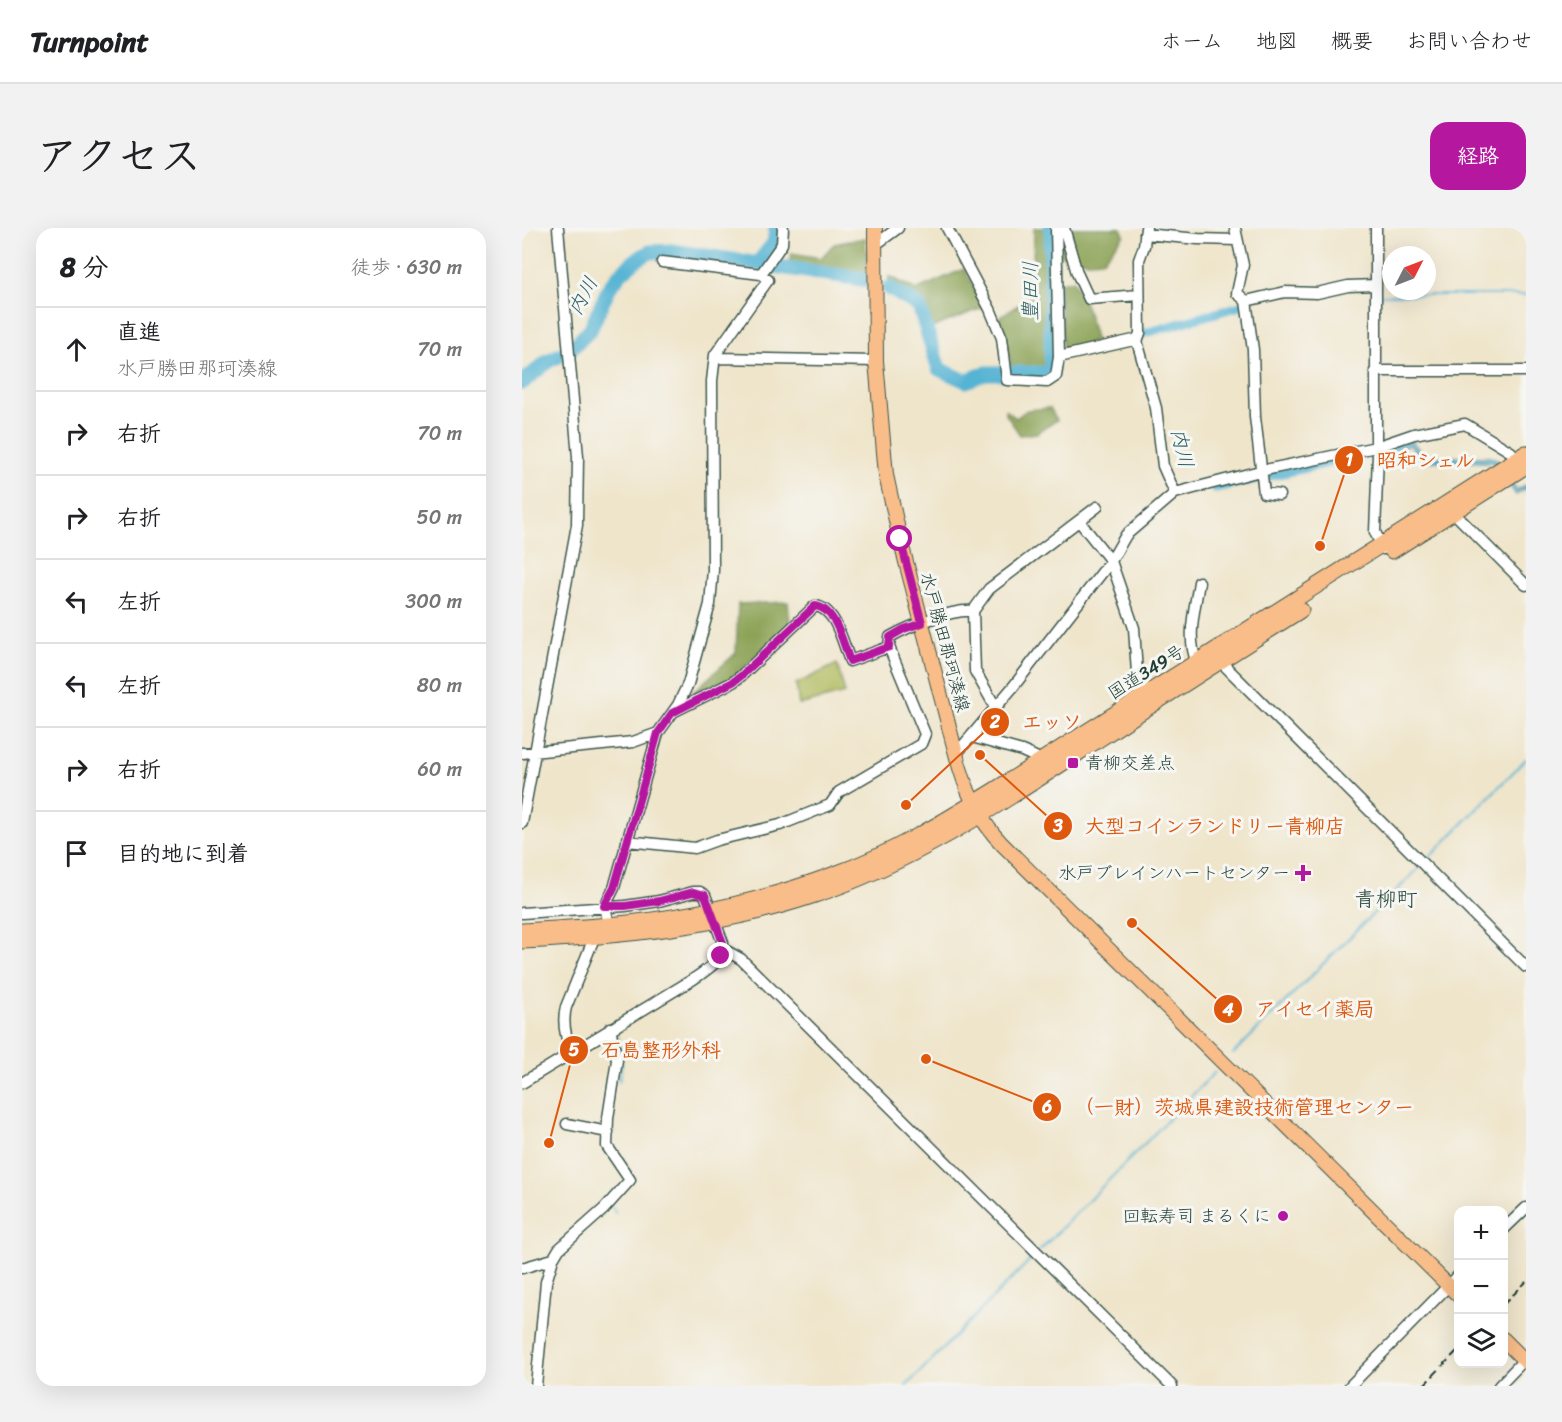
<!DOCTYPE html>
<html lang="ja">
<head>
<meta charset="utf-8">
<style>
  :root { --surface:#fff; --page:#f2f2f2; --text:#202124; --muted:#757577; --line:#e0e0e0; --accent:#b5179e }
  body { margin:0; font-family:Sriracha,"Klee One",sans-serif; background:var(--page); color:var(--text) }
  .controls { position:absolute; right:18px; bottom:18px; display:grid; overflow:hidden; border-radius:12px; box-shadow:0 6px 24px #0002 }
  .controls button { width:54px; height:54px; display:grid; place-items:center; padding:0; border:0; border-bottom:2px solid var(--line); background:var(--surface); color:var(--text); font:30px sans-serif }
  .compass { position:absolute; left:860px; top:18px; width:54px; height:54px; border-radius:50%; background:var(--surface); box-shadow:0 6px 24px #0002; rotate:48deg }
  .stop { position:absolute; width:18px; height:18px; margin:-14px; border:4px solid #b5179e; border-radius:50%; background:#fff }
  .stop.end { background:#b5179e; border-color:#fff; box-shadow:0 2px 6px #0008 }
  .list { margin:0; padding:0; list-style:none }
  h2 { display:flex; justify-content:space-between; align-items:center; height:78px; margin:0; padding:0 24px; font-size:26px }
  h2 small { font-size:20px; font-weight:400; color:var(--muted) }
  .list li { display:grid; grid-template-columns:39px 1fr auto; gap:18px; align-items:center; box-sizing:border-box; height:84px; padding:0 24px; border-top:2px solid var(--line) }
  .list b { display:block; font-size:22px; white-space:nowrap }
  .list p { margin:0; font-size:20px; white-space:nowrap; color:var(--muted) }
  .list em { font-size:20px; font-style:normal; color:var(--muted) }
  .icon { flex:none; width:33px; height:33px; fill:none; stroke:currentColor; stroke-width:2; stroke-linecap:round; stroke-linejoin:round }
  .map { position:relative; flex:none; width:1004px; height:1158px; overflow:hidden; border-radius:18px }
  header { display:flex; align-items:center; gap:36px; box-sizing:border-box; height:84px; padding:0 30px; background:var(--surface); border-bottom:2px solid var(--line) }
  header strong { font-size:28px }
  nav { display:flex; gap:33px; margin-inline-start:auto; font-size:21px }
  .intro { display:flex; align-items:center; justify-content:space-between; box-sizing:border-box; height:144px; padding:0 36px }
  h1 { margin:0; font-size:42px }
  .button { padding:15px 27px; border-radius:18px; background:var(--accent); color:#fff; font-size:21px; font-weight:700 }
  main { display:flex; gap:36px; padding:0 36px }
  aside { flex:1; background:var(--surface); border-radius:18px; box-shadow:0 6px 24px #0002 }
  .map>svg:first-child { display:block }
  .green { fill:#afba5c; stroke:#677c48; stroke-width:1.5 }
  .forest { fill:#8ba254; stroke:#557044; stroke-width:1.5 }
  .water { fill:#54b3d3; stroke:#3a7884; stroke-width:1.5 }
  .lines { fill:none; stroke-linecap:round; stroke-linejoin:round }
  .stream { stroke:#54b3d3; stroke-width:2 }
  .canal { stroke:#54b3d3; stroke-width:9 }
  .river { stroke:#54b3d3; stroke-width:15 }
  .minor-casing { stroke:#3e564b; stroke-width:13 }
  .major-casing { stroke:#3e564b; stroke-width:16 }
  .highway-casing { stroke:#3e564b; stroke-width:17 }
  .minor { stroke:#fff; stroke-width:10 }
  .major { stroke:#f8bd89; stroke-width:14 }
  .highway { stroke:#f8bd89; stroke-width:15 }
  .rail { stroke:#1f3d34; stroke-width:2; stroke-dasharray:9 4.5; stroke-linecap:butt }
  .route { stroke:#b5179e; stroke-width:8 }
  .poi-dot { fill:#b5179e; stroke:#f6f6f2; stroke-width:2 }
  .labels { text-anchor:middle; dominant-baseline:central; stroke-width:6; stroke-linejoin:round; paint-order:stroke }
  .street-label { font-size:18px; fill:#1f3d34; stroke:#f6f6f2 }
  .poi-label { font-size:18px; fill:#1f3d34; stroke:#f6f6f2; text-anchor:end }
  .water-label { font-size:20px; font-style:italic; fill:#2f6064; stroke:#f6f6f2 }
  .quarter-label { font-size:21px; fill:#1f3d34; stroke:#f6f6f2 }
  .leader { fill:none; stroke:#de580e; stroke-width:2 }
  .callout-dot { fill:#de580e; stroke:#f6f6f2; stroke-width:2 }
  .mark-label { font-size:18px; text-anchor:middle; font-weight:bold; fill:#fff }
  .callout-label { font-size:20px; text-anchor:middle; font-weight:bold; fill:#de580e; stroke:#f6f6f2; stroke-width:6; stroke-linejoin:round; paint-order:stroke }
</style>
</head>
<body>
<header>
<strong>Turnpoint</strong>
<nav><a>ホーム</a><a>地図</a><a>概要</a><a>お問い合わせ</a></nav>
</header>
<div class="intro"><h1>アクセス</h1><a class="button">経路</a></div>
<main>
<aside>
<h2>8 分<small>徒歩 · 630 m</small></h2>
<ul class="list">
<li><svg class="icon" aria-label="ahead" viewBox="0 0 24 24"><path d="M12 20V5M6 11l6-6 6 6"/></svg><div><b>直進</b><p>水戸勝田那珂湊線</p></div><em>70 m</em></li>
<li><svg class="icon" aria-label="right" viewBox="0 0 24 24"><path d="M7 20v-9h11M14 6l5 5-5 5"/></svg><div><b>右折</b></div><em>70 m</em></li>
<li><svg class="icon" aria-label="right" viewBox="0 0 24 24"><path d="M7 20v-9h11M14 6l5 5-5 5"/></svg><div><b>右折</b></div><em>50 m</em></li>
<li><svg class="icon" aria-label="left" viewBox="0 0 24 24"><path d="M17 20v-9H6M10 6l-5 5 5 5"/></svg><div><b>左折</b></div><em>300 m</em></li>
<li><svg class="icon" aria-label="left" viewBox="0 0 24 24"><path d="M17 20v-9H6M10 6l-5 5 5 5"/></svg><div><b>左折</b></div><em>80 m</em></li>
<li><svg class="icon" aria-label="right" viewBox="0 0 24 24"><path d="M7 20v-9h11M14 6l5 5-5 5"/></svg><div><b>右折</b></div><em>60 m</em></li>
<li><svg class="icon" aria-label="arrive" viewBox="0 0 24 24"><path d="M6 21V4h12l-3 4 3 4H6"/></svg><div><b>目的地に到着</b></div></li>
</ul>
</aside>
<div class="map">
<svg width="1004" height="1158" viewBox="0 0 1004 1158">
  <rect width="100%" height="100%" fill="#f6f6f2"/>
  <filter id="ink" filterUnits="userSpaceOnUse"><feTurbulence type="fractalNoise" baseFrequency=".0167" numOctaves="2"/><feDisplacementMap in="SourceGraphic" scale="12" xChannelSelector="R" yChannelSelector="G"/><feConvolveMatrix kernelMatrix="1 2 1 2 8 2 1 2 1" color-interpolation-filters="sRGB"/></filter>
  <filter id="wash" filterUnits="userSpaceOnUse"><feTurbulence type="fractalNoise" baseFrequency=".008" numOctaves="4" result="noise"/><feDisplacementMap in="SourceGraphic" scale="24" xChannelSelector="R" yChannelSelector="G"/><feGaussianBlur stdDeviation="1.35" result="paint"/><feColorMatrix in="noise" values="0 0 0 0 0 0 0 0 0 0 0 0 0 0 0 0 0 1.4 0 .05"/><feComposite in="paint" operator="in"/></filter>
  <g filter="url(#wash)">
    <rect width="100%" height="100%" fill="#efe5cb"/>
    <!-- green -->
    <path class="green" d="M 315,436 L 323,465 L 277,477 L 274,456 Z"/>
    <!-- forest -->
    <path class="forest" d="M 512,0 L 526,0 L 525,140 L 489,140 L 484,112 L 477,89 L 514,66 L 511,41 Z
      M 537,0 L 599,0 L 602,7 L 581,32 L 566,33 L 537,27 Z
      M 343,10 L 346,49 L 267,35 L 270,25 L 299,30 L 312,16 Z
      M 442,41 L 463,79 L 409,100 L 399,75 L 367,56 L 367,48 L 394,62 Z
      M 551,52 L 564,78 L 574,114 L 541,121 L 538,55 Z
      M 528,180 L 535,192 L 515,205 L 498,207 L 483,185 L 484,182 L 494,190 L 505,182 Z
      M 266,374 L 268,395 L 208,453 L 195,455 L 169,466 L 214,425 L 216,376 Z"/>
    <!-- water -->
    <path class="water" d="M 889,212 L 903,229 L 968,229 L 975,231 L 995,262 L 1004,257 L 1004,260 L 994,267 L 972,235 L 967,234 L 901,233 L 888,217 L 859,228 L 857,221 Z"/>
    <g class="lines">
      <!-- stream -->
      <path class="stream" d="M 858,67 L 1004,67
        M 903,634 L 1004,531
        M 96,809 L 100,830
        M 711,826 L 898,639
        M 97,853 L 100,835
        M 89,978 L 94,985
        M 518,1022 L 693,844
        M 384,1158 L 513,1027"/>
      <!-- canal -->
      <path class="canal" d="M 620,106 L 722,77
        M 693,260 L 852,225"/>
      <!-- river -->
      <path class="river" d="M 236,35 L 252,15 L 254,0
        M 367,60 L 397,78 L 417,141 L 444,153 L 464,145 L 482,145
        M 486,145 L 529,145 L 529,0
        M 0,155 L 26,133 L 48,122 L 68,102 L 87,60 L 99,45 L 114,32 L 128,24 L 149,23 L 347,52"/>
    </g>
  </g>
  <g filter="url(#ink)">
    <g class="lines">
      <!-- minor casing -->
      <g class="minor-casing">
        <path id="minor" d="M 425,0 L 468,81 L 480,110 L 485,152 L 525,154 L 534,148 L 537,129
          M 534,0 L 537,129 L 616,111
          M 542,0 L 555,45 L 567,71 L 617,67
          M 624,0 L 622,18 L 617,32 L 618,105 L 615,113 L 634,180 L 641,238 L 653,265
          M 713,0 L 721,37 L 715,65 L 724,73
          M 854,0 L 854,219 L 856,227 L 853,304 L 861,321
          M 623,6 L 676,11 L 715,12
          M 353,17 L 376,0
          M 140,34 L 239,46
          M 193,127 L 196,130 L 354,133
          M 853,143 L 1004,143
          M 757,267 L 742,265 L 733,189 L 731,122 L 724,73 L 763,64 L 795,65 L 826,58 L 854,57
          M 932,285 L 1004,357
          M 557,293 L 589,333 L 612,400 L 615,445 L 627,470
          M 695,430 L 1004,739
          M 675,435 C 664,409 673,381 677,354
          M 474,480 L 453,443 L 451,383 L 467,361 L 575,279
          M 153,483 L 211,454 L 219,448 L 293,378 C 314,380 321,416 328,433 L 367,419
          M 450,509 L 500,523 L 520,532
          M 0,525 L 111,514 L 136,505
          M 434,526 L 491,459 L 589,333 L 604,307 L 653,265 L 738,243 L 854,219 L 892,206 L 943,196 L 989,224 L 995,231
          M 0,595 L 55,297 L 56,229 L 36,0
          M 105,613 L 173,620 L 195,612 L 258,597 L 308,577 L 317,564 L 399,516 L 403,506 L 367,419 L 368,409 C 387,398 430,381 451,383
          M 0,685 L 103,678 L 137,673 L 171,664 L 178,664 L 183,667 L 201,715 C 201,734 184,742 170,752 L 0,855
          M 87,697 L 83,678 L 92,660 L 136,505 L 156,477 L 166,456 L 188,376 L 191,342 L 190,153 L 193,127 L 246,52 L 239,46 L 260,16 L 261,0
          M 201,721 L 219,731 L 650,1158
          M 50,824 C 43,809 40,795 44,779 L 72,710
          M 45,896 L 86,904
          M 981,1002 L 1004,980
          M 0,1040 L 31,1031
          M 14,1158 L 24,1054 L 31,1031 L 37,1021 L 82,981 L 108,952 L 85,918 L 86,890 L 95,832 L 88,800
          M 828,1158 L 936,1048
          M 977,1158 L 1002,1132"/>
      </g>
      <!-- major casing -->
      <g class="major-casing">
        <path id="major" d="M 353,0 L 354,133 L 364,247 L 378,311 L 434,526 C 443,560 455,590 480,616 L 936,1067
          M 981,1111 L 1004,1134"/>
      </g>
      <!-- highway casing -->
      <g class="highway-casing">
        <path id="highway" d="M 870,323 L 1004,238
          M 0,703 C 29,701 58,700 87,697 C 164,690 241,673 313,646 C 369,626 421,594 471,563 L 1004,225
          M 0,713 C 98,708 197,699 290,668 C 394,634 486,571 576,512 C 643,468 711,425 779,382"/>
      </g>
      <!-- minor -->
      <use href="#minor" class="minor"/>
      <!-- major -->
      <use href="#major" class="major"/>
      <!-- highway -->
      <use href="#highway" class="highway"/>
      <!-- rail -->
      <path class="rail" d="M 981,1077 L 1004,1054
        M 901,1158 L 936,1122"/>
    </g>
  </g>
  <g class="lines" filter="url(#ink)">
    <!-- route -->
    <path class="route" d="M 199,728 L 201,715 L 183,667 L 171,664 L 137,673 L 103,678 L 82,678 L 92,660 L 136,505 L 150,485 L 211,454 L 219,448 L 293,378 C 314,380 321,416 328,433 L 367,419 L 368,409 L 382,401 L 400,395 L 378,311"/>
  </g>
  <!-- markers -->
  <g class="poi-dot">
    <rect x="545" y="529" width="12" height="12" rx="3"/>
    <path d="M778 636h6v6h6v6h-6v6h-6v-6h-6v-6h6z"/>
    <circle cx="761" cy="988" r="6"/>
  </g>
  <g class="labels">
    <!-- street labels -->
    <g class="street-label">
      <text transform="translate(423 414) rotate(75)">水戸勝田那珂湊線</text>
      <text transform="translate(624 444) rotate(-32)">国道349号</text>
    </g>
    <!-- poi labels -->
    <g class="poi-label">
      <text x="563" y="535" text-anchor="start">青柳交差点</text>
      <text x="768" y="645">水戸ブレインハートセンター</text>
      <text x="749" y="988">回転寿司 まるくに</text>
    </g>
    <!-- water labels -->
    <g class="water-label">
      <text transform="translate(508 63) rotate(-90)">豊田川</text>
      <text transform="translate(61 68) rotate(-62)">内川</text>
      <text transform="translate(660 220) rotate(77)">内川</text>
    </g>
    <!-- quarter labels -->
    <g class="quarter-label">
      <text x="864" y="671">青柳町</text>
    </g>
  </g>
  <!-- callouts -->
  <path class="leader" d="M798 318L827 232M384 577L473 494M458 527L536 598M610 695L706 781M27 915L52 822M404 831L525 879"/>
  <g class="callout-dot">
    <circle cx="798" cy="318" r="6"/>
    <circle cx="384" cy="577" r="6"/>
    <circle cx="458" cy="527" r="6"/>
    <circle cx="610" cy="695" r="6"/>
    <circle cx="27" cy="915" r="6"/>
    <circle cx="404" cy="831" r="6"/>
    <circle cx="827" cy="232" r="15"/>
    <circle cx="473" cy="494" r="15"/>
    <circle cx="536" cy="598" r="15"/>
    <circle cx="706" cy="781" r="15"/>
    <circle cx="52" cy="822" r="15"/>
    <circle cx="525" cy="879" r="15"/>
  </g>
  <g class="mark-label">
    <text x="827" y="238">1</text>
    <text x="473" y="500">2</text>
    <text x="536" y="604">3</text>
    <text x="706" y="788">4</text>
    <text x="52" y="828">5</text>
    <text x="525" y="885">6</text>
  </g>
  <g class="callout-label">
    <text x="904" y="239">昭和シェル</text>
    <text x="530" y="501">エッソ</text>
    <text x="693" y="605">大型コインランドリー青柳店</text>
    <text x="793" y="788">アイセイ薬局</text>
    <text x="139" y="829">石島整形外科</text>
    <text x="722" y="886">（一財）茨城県建設技術管理センター</text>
  </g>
</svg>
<div class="controls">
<button>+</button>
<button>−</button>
<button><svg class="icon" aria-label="layers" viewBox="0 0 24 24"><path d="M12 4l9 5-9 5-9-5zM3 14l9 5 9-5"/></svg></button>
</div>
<svg class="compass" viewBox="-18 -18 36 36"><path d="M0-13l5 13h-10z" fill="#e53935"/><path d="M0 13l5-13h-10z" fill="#757577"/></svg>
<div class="stop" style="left:378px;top:311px"></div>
<div class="stop end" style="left:199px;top:728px"></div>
</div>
</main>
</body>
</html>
